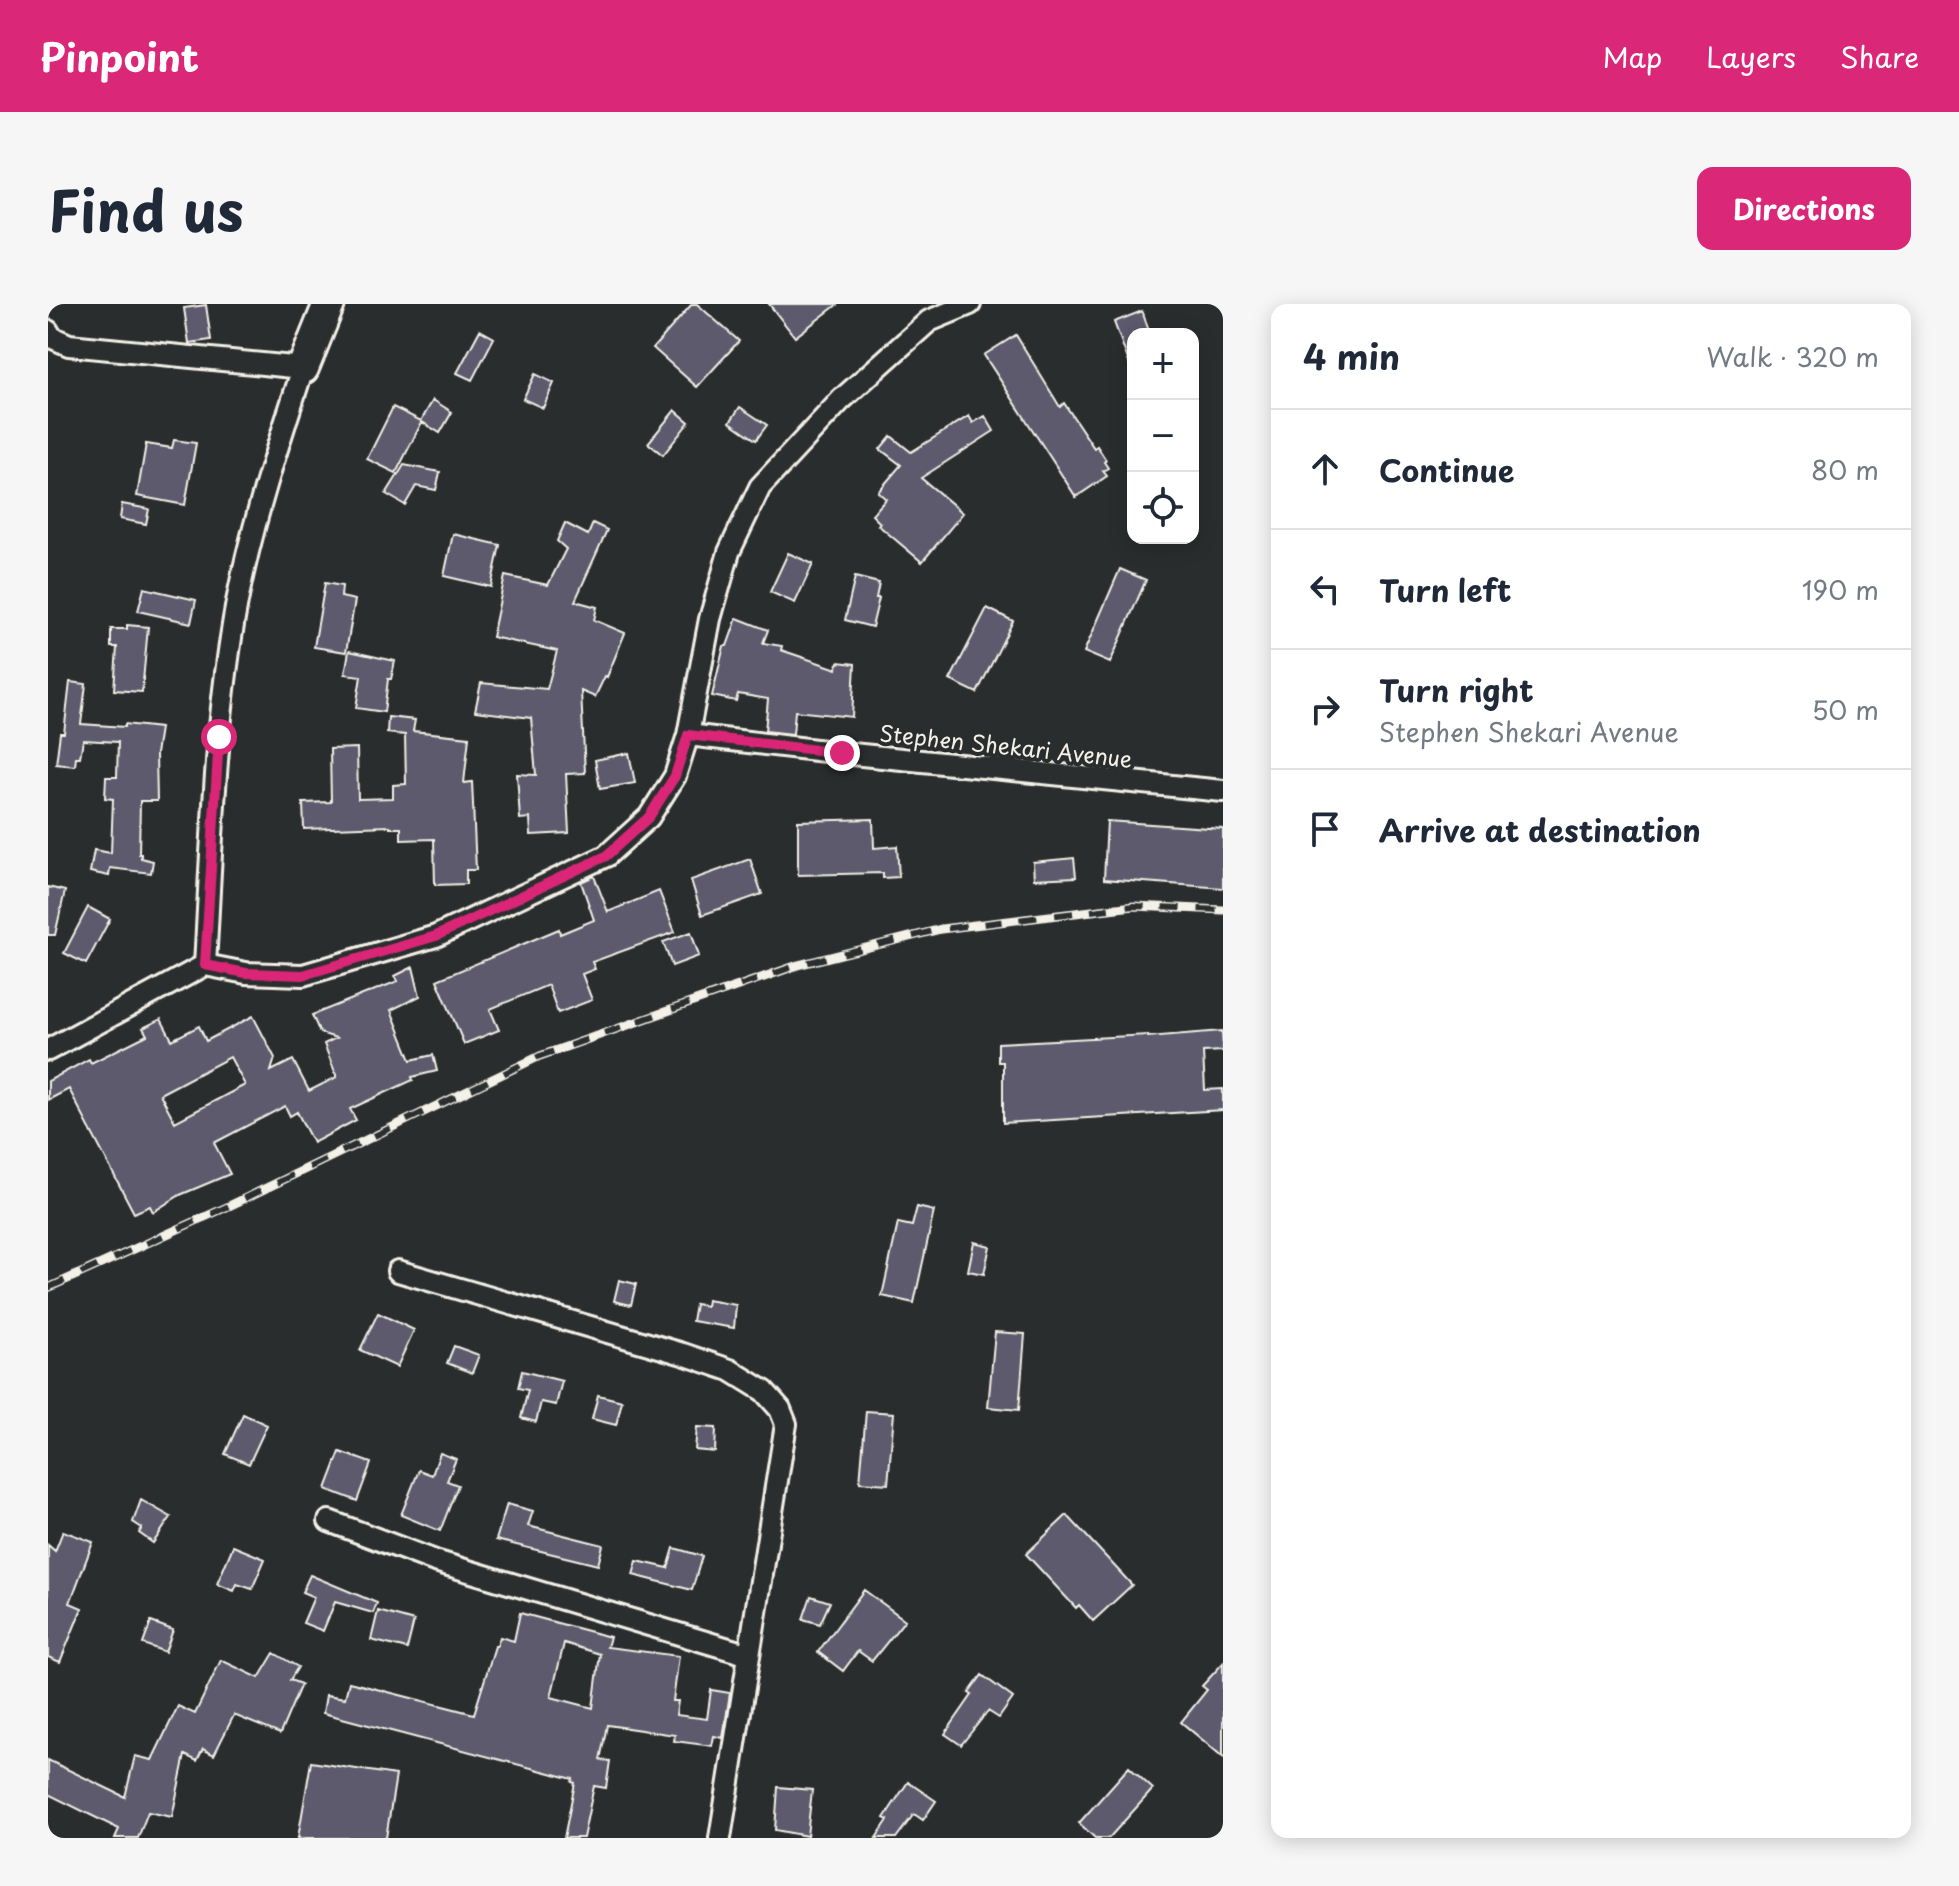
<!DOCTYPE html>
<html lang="en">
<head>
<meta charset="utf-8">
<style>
  :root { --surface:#fff; --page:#f6f6f7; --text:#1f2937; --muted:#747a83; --line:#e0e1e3; --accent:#db2777 }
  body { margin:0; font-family:"Playpen Sans",sans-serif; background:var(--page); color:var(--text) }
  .controls { position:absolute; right:24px; top:24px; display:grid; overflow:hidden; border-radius:16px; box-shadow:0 4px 20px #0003 }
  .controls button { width:72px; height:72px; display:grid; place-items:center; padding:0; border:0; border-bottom:2px solid var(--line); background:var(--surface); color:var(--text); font:40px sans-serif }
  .stop { position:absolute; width:24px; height:24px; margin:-18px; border:6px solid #db2777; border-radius:50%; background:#fff }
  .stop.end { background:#db2777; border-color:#fff; box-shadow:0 2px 8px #0008 }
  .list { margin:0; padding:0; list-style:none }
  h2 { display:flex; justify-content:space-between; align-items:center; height:104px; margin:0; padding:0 32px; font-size:34px }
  h2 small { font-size:26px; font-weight:400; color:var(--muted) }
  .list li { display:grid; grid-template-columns:52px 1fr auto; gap:24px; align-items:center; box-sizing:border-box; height:120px; padding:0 32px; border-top:2px solid var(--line) }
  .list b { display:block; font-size:30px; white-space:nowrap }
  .list p { margin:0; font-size:26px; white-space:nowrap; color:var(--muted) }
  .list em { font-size:26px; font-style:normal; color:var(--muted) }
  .icon { flex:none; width:44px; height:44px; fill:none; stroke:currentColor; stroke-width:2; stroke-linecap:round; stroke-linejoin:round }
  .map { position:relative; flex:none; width:1175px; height:1534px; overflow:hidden; border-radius:16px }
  header { display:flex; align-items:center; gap:48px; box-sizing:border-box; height:112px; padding:0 40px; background:var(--accent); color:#fff }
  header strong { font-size:38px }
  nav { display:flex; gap:44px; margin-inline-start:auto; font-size:28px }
  .intro { display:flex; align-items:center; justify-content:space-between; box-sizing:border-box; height:192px; padding:0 48px }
  h1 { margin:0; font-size:56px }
  .button { padding:20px 36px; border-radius:16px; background:var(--accent); color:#fff; font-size:28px; font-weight:700 }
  main { display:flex; gap:48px; padding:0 48px }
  aside { flex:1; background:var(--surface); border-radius:16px; box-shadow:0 4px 20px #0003 }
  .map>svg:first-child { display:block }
  .building { fill:#5c5a6c; stroke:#f4f1e8; stroke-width:2; fill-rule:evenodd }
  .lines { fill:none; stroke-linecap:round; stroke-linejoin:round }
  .street-casing { stroke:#f4f1e8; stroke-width:26 }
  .secondary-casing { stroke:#f4f1e8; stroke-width:36 }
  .street { stroke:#2a2d2e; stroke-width:20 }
  .secondary { stroke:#2a2d2e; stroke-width:30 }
  .rail-casing { stroke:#f4f1e8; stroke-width:9 }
  .rail { stroke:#2a2d2e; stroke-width:6; stroke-dasharray:18; stroke-linecap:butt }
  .route { stroke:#db2777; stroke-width:10 }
  .labels { text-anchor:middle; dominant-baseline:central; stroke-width:8; stroke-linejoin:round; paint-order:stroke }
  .street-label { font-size:22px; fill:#f4f1e8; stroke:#2a2d2e }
</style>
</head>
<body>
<header>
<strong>Pinpoint</strong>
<nav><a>Map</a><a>Layers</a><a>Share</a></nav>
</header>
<div class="intro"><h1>Find us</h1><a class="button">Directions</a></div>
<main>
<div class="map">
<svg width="1175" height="1534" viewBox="0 0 1175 1534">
  <rect width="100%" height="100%" fill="#2a2d2e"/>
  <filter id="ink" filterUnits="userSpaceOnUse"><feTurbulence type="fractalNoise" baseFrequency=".0125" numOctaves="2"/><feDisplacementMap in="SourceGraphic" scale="16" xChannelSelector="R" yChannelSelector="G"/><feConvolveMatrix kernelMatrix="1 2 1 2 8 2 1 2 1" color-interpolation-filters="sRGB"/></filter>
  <g filter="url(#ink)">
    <!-- building -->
    <path class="building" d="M 644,0 L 649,0 L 691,37 L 649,83 L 605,44 Z
      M 721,0 L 790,0 L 747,33 Z
      M 158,1 L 163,36 L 141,39 L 136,4 Z
      M 1094,7 L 1102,30 L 1085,30 L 1085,64 L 1083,64 L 1066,18 Z
      M 432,26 L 446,34 L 424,76 L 409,69 Z
      M 968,31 L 1012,103 L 1016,99 L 1046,144 L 1049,142 L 1058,156 L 1056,158 L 1060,164 L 1055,167 L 1059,172 L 1028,193 L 936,51 Z
      M 487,70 L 506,79 L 495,104 L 475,95 Z
      M 385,96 L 404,108 L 392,129 L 374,118 L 348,169 L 319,155 L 345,103 L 373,117 Z
      M 692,103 L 719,121 L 708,136 L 682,118 Z
      M 627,106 L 641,118 L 615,151 L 600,139 Z
      M 921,112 L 925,119 L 937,112 L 946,127 L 873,174 L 915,209 L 874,258 L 830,221 L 832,219 L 824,211 L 838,195 L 830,188 L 853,161 L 832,145 L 843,132 L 863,148 Z
      M 126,136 L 148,139 L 137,201 L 89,192 L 98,140 L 124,144 Z
      M 356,161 L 392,168 L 388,186 L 368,182 L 357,201 L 338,190 Z
      M 74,200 L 101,205 L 98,220 L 72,215 Z
      M 517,219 L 540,231 L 545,219 L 559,226 L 527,297 L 549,303 L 546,316 L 577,329 L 559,373 L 557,372 L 547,393 L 533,387 L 537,469 L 518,470 L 521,529 L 483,531 L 482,514 L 472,515 L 469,470 L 488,471 L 483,414 L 427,407 L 433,379 L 499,385 L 509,347 L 444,333 L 457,272 L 500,281 L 518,245 L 509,237 Z
      M 405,230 L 452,241 L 443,283 L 396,272 Z
      M 740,249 L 765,260 L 747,299 L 722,288 Z
      M 1072,265 L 1098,276 L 1062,359 L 1036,348 Z
      M 807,273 L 831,279 L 828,294 L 831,294 L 824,323 L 797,316 Z
      M 277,279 L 294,282 L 293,293 L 307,296 L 298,348 L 266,343 Z
      M 96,284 L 148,296 L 143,319 L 90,307 Z
      M 939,304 L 965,317 L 929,389 L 902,376 Z
      M 689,314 L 720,326 L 715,339 L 734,342 L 733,346 L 789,365 L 790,358 L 807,360 L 804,413 L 747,407 L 745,430 L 717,427 L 720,395 L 690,390 L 688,397 L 664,392 L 676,342 L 679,342 Z
      M 79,321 L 100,323 L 94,388 L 66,386 L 69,343 L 63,343 L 63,325 L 79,325 Z
      M 301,347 L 347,357 L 343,375 L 340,375 L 336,408 L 308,404 L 313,372 L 297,370 Z
      M 22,378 L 38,380 L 33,420 L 77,423 L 77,420 L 112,424 L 108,450 L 109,497 L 92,497 L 91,550 L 93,550 L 93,554 L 105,557 L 103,569 L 62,564 L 61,572 L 42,568 L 46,546 L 63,549 L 65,495 L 57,494 L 58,473 L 69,473 L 70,438 L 35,436 L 32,453 L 28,453 L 27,462 L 8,460 L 12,429 L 16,429 Z
      M 340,413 L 367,416 L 365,427 L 421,433 L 416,479 L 424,478 L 428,566 L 418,566 L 418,580 L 387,581 L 386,535 L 353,536 L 353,524 L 342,524 L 342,522 L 256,525 L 255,499 L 283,498 L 282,445 L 309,444 L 310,495 L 345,494 L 345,481 L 358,480 L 357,431 L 339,429 Z
      M 581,449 L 587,479 L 552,485 L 547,456 Z
      M 825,515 L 826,544 L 849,542 L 851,573 L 835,574 L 835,569 L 750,571 L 750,517 Z
      M 1059,517 L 1175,525 L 1175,584 L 1056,575 Z
      M 1026,554 L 1028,573 L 986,575 L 985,558 Z
      M 702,555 L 714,590 L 654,611 L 643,576 Z
      M 546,572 L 560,608 L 611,587 L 627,628 L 544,658 L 547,665 L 534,670 L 544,696 L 510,709 L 500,681 L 442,705 L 451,726 L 416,740 L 389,676 L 511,625 L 512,630 L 546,616 L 533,578 Z
      M 0,583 L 17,587 L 7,631 L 0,631 Z
      M 40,603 L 62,615 L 38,660 L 16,649 Z
      M 643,628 L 651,652 L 624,662 L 615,638 Z
      M 365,663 L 372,692 L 343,706 L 363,756 L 385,751 L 389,767 L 364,773 L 365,776 L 302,805 L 308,816 L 265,839 L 249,808 L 242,812 L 237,802 L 166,839 L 182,870 L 132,891 L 105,908 L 102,902 L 86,909 L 21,785 L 0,796 L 0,777 L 41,755 L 43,759 L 99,731 L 95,724 L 113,715 L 124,736 L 151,722 L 158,737 L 205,712 L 227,754 L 223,767 L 245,756 L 261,787 L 289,773 L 276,740 L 288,734 L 272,729 L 264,711 L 350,677 L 347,672 ZM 182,753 L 197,781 L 127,818 L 112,790 Z
      M 1174,727 L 1175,747 L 1155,748 L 1157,786 L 1175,785 L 1175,806 L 955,819 L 955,758 L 950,758 L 950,739 L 1100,731 L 1100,733 Z
      M 869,903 L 886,907 L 866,999 L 834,992 L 850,919 L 864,922 Z
      M 926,938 L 942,942 L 936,970 L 920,967 Z
      M 571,976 L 588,980 L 583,1001 L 566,997 Z
      M 659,996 L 688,1001 L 686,1024 L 644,1017 L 647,1000 L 658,1002 Z
      M 330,1009 L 366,1026 L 349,1063 L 312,1046 Z
      M 947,1028 L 977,1030 L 971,1106 L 940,1103 Z
      M 406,1042 L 431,1051 L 424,1069 L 399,1059 Z
      M 474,1067 L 514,1077 L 508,1101 L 493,1098 L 488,1118 L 473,1114 L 480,1086 L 470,1084 Z
      M 550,1091 L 574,1097 L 568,1121 L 544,1115 Z
      M 818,1107 L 846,1109 L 840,1180 L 812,1178 Z
      M 195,1110 L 219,1121 L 201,1160 L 177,1150 Z
      M 649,1123 L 668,1124 L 667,1148 L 647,1146 Z
      M 292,1148 L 323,1159 L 309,1197 L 278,1185 Z
      M 392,1149 L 408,1155 L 399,1177 L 410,1181 L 392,1227 L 353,1211 L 371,1166 L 384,1171 Z
      M 93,1196 L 123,1213 L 105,1239 L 91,1229 L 94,1224 L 85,1218 Z
      M 459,1200 L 485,1207 L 480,1222 L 555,1241 L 550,1261 L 448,1236 Z
      M 1019,1211 L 1084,1281 L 1045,1317 L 1031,1301 L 1028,1304 L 978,1250 Z
      M 15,1227 L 45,1238 L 22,1299 L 34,1304 L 12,1358 L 0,1353 L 0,1241 L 7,1247 Z
      M 185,1242 L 217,1255 L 204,1285 L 189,1280 L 186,1287 L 169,1280 Z
      M 626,1244 L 654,1252 L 644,1286 L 585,1271 L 589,1257 L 620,1264 Z
      M 262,1271 L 329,1299 L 325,1309 L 287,1298 L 275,1327 L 255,1319 L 266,1293 L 254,1288 Z
      M 816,1286 L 857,1316 L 824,1357 L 810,1347 L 795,1367 L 770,1348 Z
      M 763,1292 L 782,1298 L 772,1320 L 755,1315 Z
      M 330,1307 L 366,1317 L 359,1345 L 323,1336 Z
      M 472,1309 L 562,1333 L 559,1343 L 631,1352 L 625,1397 L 630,1397 L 628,1411 L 659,1415 L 663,1386 L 682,1389 L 675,1434 L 666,1432 L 664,1442 L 626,1437 L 627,1431 L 559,1421 L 552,1456 L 562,1457 L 558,1484 L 546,1482 L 535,1534 L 516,1534 L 527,1479 L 524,1478 L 525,1475 L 275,1409 L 278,1391 L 297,1394 L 301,1378 L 426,1410 L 447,1342 L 449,1342 L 452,1333 L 466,1337 ZM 516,1339 L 552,1350 L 545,1404 L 503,1393 Z
      M 103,1318 L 125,1326 L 117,1348 L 95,1340 Z
      M 226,1349 L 250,1363 L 242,1376 L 253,1380 L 232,1430 L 186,1411 L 166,1451 L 155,1445 L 149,1457 L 137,1451 L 124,1513 L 100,1508 L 90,1534 L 67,1534 L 71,1525 L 0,1490 L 0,1456 L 77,1493 L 87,1452 L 104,1456 L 130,1402 L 147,1410 L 173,1356 L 211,1374 Z
      M 1175,1359 L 1175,1453 L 1133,1418 L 1159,1386 L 1154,1382 Z
      M 934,1371 L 965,1394 L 951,1414 L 940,1407 L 913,1441 L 897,1430 L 924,1391 L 921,1389 Z
      M 263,1458 L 348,1471 L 338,1534 L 250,1534 Z
      M 1081,1463 L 1105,1485 L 1061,1534 L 1047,1534 L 1031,1519 Z
      M 860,1478 L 888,1497 L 875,1516 L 866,1510 L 848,1534 L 828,1534 L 840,1516 L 836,1514 Z
      M 730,1483 L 764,1486 L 759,1532 L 727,1526 Z"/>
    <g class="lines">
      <!-- street casing -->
      <g class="street-casing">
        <path id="street" d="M 0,27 L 3,33 L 21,41 L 255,64 C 230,141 204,219 189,298 C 167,417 164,540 157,661 L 0,746
          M 640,431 L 794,449 L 1175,487
          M 157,661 L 198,669 L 255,671 L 388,632 L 558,552 L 601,513 L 627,472 L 640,431 L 662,315 L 681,248 L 712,183 L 793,96 L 881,17 L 922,0
          M 350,967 L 635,1050 L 682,1066 L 716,1087 L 732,1105 L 738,1120 L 672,1534
          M 281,1217 L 387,1257 L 701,1351"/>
      </g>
      <!-- secondary casing -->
      <g class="secondary-casing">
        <path id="secondary" d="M 255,64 L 281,0"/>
      </g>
      <!-- street -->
      <use href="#street" class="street"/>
      <!-- secondary -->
      <use href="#secondary" class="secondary"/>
      <!-- rail casing -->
      <g class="rail-casing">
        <path id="rail" d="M 0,984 L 181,902 L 492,752 L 750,661 L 893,625 L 1086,602 L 1175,606"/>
      </g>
      <!-- rail -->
      <use href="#rail" class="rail"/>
    </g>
  </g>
  <g class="lines" filter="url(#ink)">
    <!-- route -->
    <path class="route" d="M 171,433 L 157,661 L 198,669 L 255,671 L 388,632 L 558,552 L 601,513 L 627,472 L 640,431 L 794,449"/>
  </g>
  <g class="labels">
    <!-- street labels -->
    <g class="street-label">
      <text transform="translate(958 441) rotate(6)">Stephen Shekari Avenue</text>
    </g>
  </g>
</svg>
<div class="controls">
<button>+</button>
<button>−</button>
<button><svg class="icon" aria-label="locate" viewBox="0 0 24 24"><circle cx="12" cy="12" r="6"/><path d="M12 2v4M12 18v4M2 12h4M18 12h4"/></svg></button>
</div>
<div class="stop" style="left:171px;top:433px"></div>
<div class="stop end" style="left:794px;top:449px"></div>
</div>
<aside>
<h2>4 min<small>Walk · 320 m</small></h2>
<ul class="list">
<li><svg class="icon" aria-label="ahead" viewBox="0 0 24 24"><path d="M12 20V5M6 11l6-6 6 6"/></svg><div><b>Continue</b></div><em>80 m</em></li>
<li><svg class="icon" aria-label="left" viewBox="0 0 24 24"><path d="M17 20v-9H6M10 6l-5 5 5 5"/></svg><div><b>Turn left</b></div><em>190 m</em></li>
<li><svg class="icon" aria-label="right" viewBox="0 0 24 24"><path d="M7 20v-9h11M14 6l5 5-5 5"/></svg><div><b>Turn right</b><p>Stephen Shekari Avenue</p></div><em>50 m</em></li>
<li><svg class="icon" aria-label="arrive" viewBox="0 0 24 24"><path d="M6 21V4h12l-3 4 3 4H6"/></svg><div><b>Arrive at destination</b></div></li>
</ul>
</aside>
</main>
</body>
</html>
